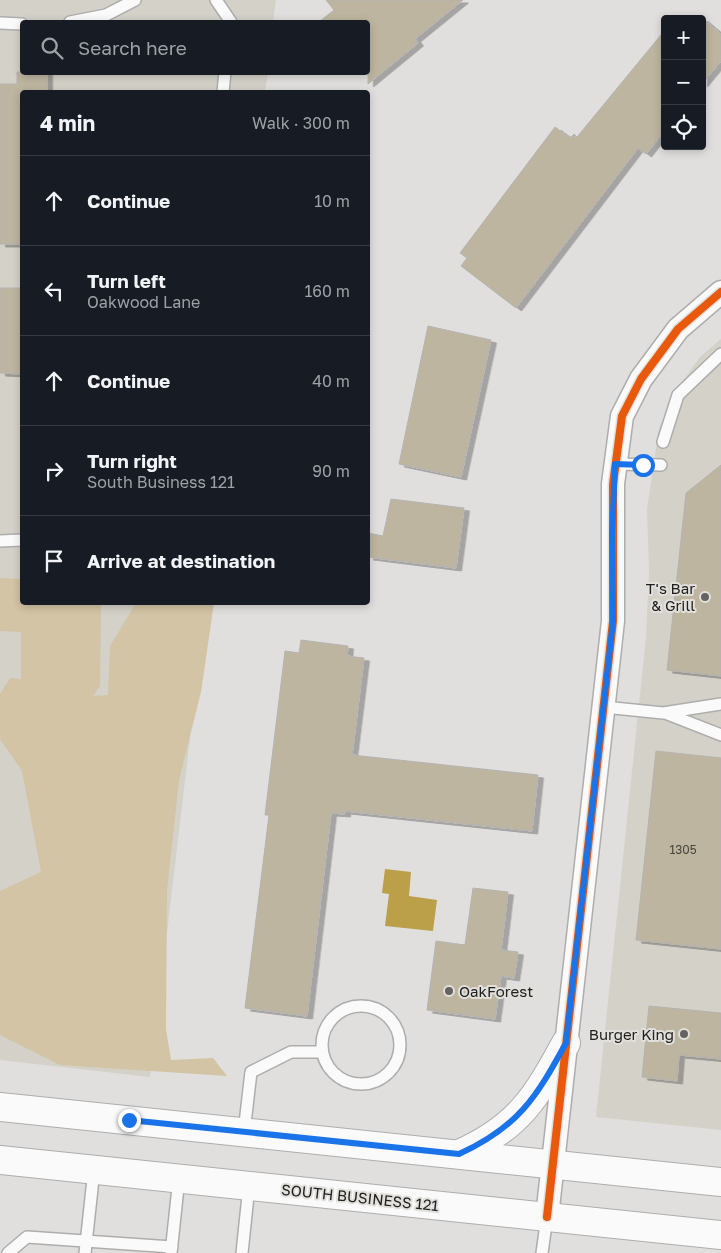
<!DOCTYPE html>
<html lang="en">
<head>
<meta charset="utf-8">
<style>
  :root { --surface:#171b24; --page:#20242c; --text:#f1f3f6; --muted:#9ea1a6; --line:#363941 }
  body { margin:0; font-family:"Golos Text",sans-serif; background:var(--page); color:var(--text) }
  .controls { position:absolute; right:15px; top:15px; display:grid; overflow:hidden; border-radius:5px; box-shadow:0 2px 8px #0003 }
  .controls button { width:45px; height:45px; display:grid; place-items:center; padding:0; border:0; border-bottom:1px solid var(--line); background:var(--surface); color:var(--text); font:25px sans-serif }
  .stop { position:absolute; width:15px; height:15px; margin:-11px; border:4px solid #1a73e8; border-radius:50%; background:#fff }
  .stop.end { background:#1a73e8; border-color:#fff; box-shadow:0 1px 5px #0008 }
  .list { margin:0; padding:0; list-style:none }
  h2 { display:flex; justify-content:space-between; align-items:center; height:65px; margin:0; padding:0 20px; font-size:21px }
  h2 small { font-size:16px; font-weight:400; color:var(--muted) }
  .list li { display:grid; grid-template-columns:32px 1fr auto; gap:15px; align-items:center; box-sizing:border-box; height:90px; padding:0 20px; border-top:1px solid var(--line) }
  .list b { display:block; font-size:19px; white-space:nowrap }
  .list p { margin:0; font-size:16px; white-space:nowrap; color:var(--muted) }
  .list em { font-size:16px; font-style:normal; color:var(--muted) }
  .icon { flex:none; width:28px; height:28px; fill:none; stroke:currentColor; stroke-width:2; stroke-linecap:round; stroke-linejoin:round }
  .map { position:relative; flex:none; width:721px; height:1253px; overflow:hidden }
  .search { position:absolute; background:var(--surface); box-shadow:0 2px 8px #0003; left:20px; top:20px; width:350px; height:55px; display:flex; align-items:center; gap:12px; box-sizing:border-box; padding:0 18px; border-radius:5px; color:var(--muted); font-size:19px }
  .panel { position:absolute; background:var(--surface); box-shadow:0 2px 8px #0003; left:20px; top:90px; width:350px; height:515px; border-radius:5px }
  .map>svg:first-child { display:block }
  .built { fill:#d4d1c9 }
  .green { fill:#d2c4a4 }
  .water { fill:#bb9f49 }
  .building { fill:#bdb59f; stroke:#b4b3b2; filter:url(#shadow) }
  .lines { fill:none; stroke-linecap:round; stroke-linejoin:round }
  .lane-casing { stroke:#aeadac; stroke-width:14 }
  .street-casing { stroke:#aeadac; stroke-width:25 }
  .primary-casing { stroke:#aeadac; stroke-width:30 }
  .lane { stroke:#fafafa; stroke-width:11 }
  .street { stroke:#fafafa; stroke-width:22 }
  .primary { stroke:#fafafa; stroke-width:28 }
  .cycleway-casing { stroke:#e2e0dc; stroke-width:11 }
  .cycleway { stroke:#e8590c; stroke-width:8 }
  .route { stroke:#1a73e8; stroke-width:6 }
  .poi-dot { fill:#646362; stroke:#e2e0dc; stroke-width:2 }
  .labels { text-anchor:middle; dominant-baseline:central; stroke-width:4; stroke-linejoin:round; paint-order:stroke }
  .number-label { font-size:12px; fill:#48453f }
  .poi-label { font-size:15px; fill:#21201f; stroke:#e2e0dc; text-anchor:end }
  .street-label { font-size:15px; fill:#21201f; stroke:#e2e0dc }
</style>
</head>
<body>
<div class="map">
<svg width="721" height="1253" viewBox="0 0 721 1253">
  <defs>
    <filter id="shadow"><feDropShadow dx="5.5" dy="3" stdDeviation="0" flood-color="#0004"/></filter>
  </defs>
  <rect width="100%" height="100%" fill="#e1dfdd"/>
  <!-- built -->
  <path class="built" d="M 0,0 L 276,0 L 273,22 L 22,22 L 22,72 L 268,73 L 265,92 L 22,92 L 22,602 L 206,603 L 150,1077 L 0,1060 Z
    M 721,339 L 721,1130 L 596,1117 L 646,637 L 649,571 L 647,509 L 659,428 L 678,388 L 700,357 Z"/>
  <!-- green -->
  <path class="green" d="M 0,578 L 22,579 L 22,602 L 101,603 L 100,686 L 93,696 L 108,695 L 110,646 L 136,603 L 214,603 L 201,692 L 179,780 L 167,890 L 166,1029 L 171,1060 L 213,1058 L 227,1076 L 60,1065 L 0,1035 L 0,891 L 41,872 L 22,771 L 0,739 L 0,694 L 10,678 L 21,679 L 21,632 L 0,631 Z"/>
  <!-- water -->
  <path class="water" d="M 385,869 L 411,872 L 409,896 L 437,900 L 433,931 L 385,926 L 389,894 L 382,893 Z"/>
  <!-- building -->
  <path class="building" d="M 326,0 L 463,0 L 415,39 L 418,43 L 368,84 L 368,22 L 319,22 L 334,10 Z
    M 702,18 L 721,34 L 721,61 L 702,84 Z
    M 665,30 L 665,130 L 646,154 L 638,148 L 516,308 L 461,266 L 467,258 L 460,253 L 555,127 L 570,138 L 574,134 L 577,137 Z
    M 17,72 L 47,72 L 47,92 L 22,92 L 22,244 L 0,244 L 0,84 L 17,84 Z
    M 0,288 L 22,288 L 22,374 L 0,373 Z
    M 428,326 L 491,340 L 461,477 L 399,464 Z
    M 721,465 L 721,676 L 667,670 L 686,493 Z
    M 391,499 L 464,508 L 456,568 L 368,557 L 368,533 L 383,536 Z
    M 301,640 L 348,646 L 347,656 L 364,658 L 352,755 L 538,775 L 532,831 L 345,811 L 345,814 L 331,813 L 307,1016 L 245,1008 L 269,815 L 265,815 L 285,651 L 299,653 Z
    M 656,751 L 721,758 L 721,949 L 636,940 Z
    M 473,888 L 508,892 L 501,950 L 518,952 L 514,978 L 501,976 L 495,1019 L 427,1010 L 436,941 L 465,945 Z
    M 649,1006 L 721,1013 L 721,1059 L 679,1055 L 677,1081 L 642,1077 Z"/>
  <g class="lines">
    <!-- lane casing -->
    <g class="lane-casing">
      <path id="lane" d="M 216,0 L 231,22
        M 70,22 L 106,15 L 135,0
        M 0,23 L 22,24
        M 223,92 L 225,72
        M 663,442 L 678,395 L 721,354
        M 615,464 L 661,465
        M 0,541 L 22,540
        M 604,707 L 663,713 L 721,704
        M 665,713 L 721,735
        M322 1045a39 39 0 1 1 78 0a39 39 0 1 1-78 0Z
        M 244,1132 L 251,1072 L 291,1052 L 322,1052
        M 8,1253 L 27,1237 L 172,1247
        M 85,1253 L 94,1170
        M 171,1253 L 179,1178
        M 242,1253 L 249,1186
        M 542,1253 L 547,1217"/>
    </g>
    <!-- street casing -->
    <g class="street-casing">
      <path id="street" d="M 547,1217 L 613,621 L 613,484 L 622,416 L 641,379 L 678,329 L 721,292"/>
    </g>
    <!-- primary casing -->
    <g class="primary-casing">
      <path id="primary" d="M 0,1107 L 721,1182
        M 459,1154 C 518,1128 536,1098 566,1043
        M 0,1160 L 721,1235"/>
    </g>
    <!-- lane -->
    <use href="#lane" class="lane"/>
    <!-- street -->
    <use href="#street" class="street"/>
    <!-- primary -->
    <use href="#primary" class="primary"/>
    <!-- cycleway casing -->
    <g class="cycleway-casing">
      <path id="cycleway" d="M 547,1217 L 613,621 L 613,484 L 622,416 L 641,379 L 678,329 L 721,292"/>
    </g>
    <!-- cycleway -->
    <use href="#cycleway" class="cycleway"/>
  </g>
  <g class="lines">
    <!-- route -->
    <path class="route" d="M 129,1120 L 459,1154 C 518,1127 536,1098 566,1043 L 613,621 L 612,535 L 615,464 L 643,465"/>
  </g>
  <!-- markers -->
  <g class="poi-dot">
    <circle cx="705" cy="597" r="5"/>
    <circle cx="449" cy="991" r="5"/>
    <circle cx="684" cy="1034" r="5"/>
  </g>
  <g class="labels">
    <!-- number labels -->
    <g class="number-label">
      <text x="683" y="849">1305</text>
    </g>
    <!-- poi labels -->
    <g class="poi-label">
      <text x="695" y="588">T's Bar<tspan x="695" dy="17">&amp; Grill</tspan></text>
      <text x="459" y="991" text-anchor="start">OakForest</text>
      <text x="674" y="1034">Burger King</text>
    </g>
    <!-- street labels -->
    <g class="street-label">
      <text transform="translate(360 1197) rotate(6)">SOUTH BUSINESS 121</text>
    </g>
  </g>
</svg>
<div class="controls">
<button>+</button>
<button>−</button>
<button><svg class="icon" aria-label="locate" viewBox="0 0 24 24"><circle cx="12" cy="12" r="6"/><path d="M12 2v4M12 18v4M2 12h4M18 12h4"/></svg></button>
</div>
<div class="stop" style="left:643px;top:465px"></div>
<div class="stop end" style="left:129px;top:1120px"></div>
<div class="search"><svg class="icon" aria-label="search" viewBox="0 0 24 24"><circle cx="10" cy="10" r="6"/><path d="M15 15l6 6"/></svg>Search here</div>
<section class="panel">
<h2>4 min<small>Walk · 300 m</small></h2>
<ul class="list">
<li><svg class="icon" aria-label="ahead" viewBox="0 0 24 24"><path d="M12 20V5M6 11l6-6 6 6"/></svg><div><b>Continue</b></div><em>10 m</em></li>
<li><svg class="icon" aria-label="left" viewBox="0 0 24 24"><path d="M17 20v-9H6M10 6l-5 5 5 5"/></svg><div><b>Turn left</b><p>Oakwood Lane</p></div><em>160 m</em></li>
<li><svg class="icon" aria-label="ahead" viewBox="0 0 24 24"><path d="M12 20V5M6 11l6-6 6 6"/></svg><div><b>Continue</b></div><em>40 m</em></li>
<li><svg class="icon" aria-label="right" viewBox="0 0 24 24"><path d="M7 20v-9h11M14 6l5 5-5 5"/></svg><div><b>Turn right</b><p>South Business 121</p></div><em>90 m</em></li>
<li><svg class="icon" aria-label="arrive" viewBox="0 0 24 24"><path d="M6 21V4h12l-3 4 3 4H6"/></svg><div><b>Arrive at destination</b></div></li>
</ul>
</section>
</div>
</body>
</html>
